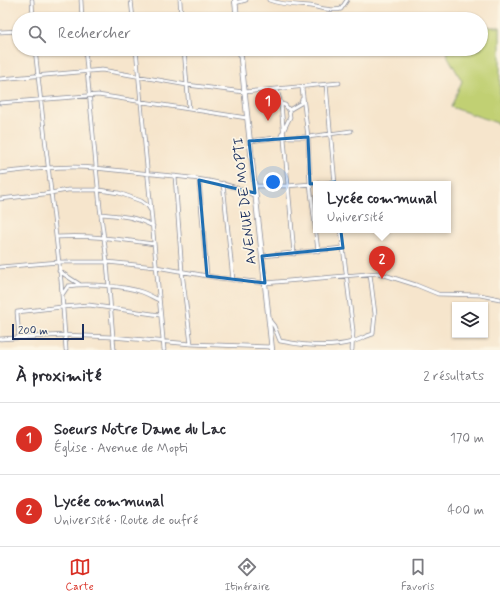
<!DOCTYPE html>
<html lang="fr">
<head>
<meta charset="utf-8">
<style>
  :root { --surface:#fff; --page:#f7f7f7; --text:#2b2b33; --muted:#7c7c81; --line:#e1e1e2; --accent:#d93025 }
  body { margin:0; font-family:Mynerve,sans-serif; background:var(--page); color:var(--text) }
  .controls { position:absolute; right:12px; bottom:12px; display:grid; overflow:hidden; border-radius:0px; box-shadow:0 1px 3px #0004 }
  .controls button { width:36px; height:36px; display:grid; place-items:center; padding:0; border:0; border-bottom:1px solid var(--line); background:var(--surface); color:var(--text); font:20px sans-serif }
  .scale { position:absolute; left:12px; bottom:10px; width:72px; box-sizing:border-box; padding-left:4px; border:2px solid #1b2f5e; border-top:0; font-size:11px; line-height:14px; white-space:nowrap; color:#1b2f5e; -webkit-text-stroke:3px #fcf5e5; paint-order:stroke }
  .you { position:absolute; left:273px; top:182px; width:14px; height:14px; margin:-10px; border:3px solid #fff; border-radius:50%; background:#1a73e8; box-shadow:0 0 0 6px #1a73e833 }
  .badge { display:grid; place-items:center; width:26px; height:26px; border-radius:50%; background:var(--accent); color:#fff; font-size:13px; font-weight:700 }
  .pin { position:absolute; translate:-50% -33px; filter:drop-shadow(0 1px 2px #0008) }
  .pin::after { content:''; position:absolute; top:21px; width:14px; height:12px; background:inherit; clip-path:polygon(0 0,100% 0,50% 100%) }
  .popup { position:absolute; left:313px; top:181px; width:138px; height:52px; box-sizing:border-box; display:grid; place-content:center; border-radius:0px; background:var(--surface); filter:drop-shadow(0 1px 3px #0005); font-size:13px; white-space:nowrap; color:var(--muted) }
  .popup b { font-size:15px; color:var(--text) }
  .popup::after { content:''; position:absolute; left:50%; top:100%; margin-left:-8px; border:8px solid transparent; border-top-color:var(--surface) }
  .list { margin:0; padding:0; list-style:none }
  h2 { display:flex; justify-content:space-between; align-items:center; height:52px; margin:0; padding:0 16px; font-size:17px }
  h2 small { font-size:13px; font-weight:400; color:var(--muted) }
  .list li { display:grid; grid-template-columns:26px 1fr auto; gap:12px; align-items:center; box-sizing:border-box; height:72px; padding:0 16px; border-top:1px solid var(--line) }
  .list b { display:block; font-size:15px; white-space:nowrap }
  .list p { margin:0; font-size:13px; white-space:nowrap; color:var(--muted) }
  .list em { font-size:13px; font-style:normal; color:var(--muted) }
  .icon { flex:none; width:22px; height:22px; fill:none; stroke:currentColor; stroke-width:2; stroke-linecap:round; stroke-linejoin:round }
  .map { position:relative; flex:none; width:500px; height:350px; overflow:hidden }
  .search { position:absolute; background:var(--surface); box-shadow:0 1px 3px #0004; left:12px; right:12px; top:12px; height:44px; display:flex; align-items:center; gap:10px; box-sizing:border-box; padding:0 14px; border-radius:22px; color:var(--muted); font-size:15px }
  .sheet { height:196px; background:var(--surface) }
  nav { display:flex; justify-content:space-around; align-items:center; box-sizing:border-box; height:56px; border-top:1px solid var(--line); background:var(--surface); font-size:11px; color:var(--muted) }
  nav a { display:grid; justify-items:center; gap:2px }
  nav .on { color:var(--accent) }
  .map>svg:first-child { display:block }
  .green { fill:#c1d073; stroke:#6e8068 }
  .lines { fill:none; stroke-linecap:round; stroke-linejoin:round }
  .minor-casing { stroke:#888a95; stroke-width:4.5 }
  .primary-casing { stroke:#888a95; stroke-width:6 }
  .minor { stroke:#fff; stroke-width:3 }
  .primary { stroke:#fff; stroke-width:4.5 }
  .marked { fill:none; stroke:#1f6fb2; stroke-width:3; stroke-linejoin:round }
  .labels { text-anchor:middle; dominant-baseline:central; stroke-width:3.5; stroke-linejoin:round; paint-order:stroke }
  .street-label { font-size:14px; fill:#1b2f5e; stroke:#fcf5e5 }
</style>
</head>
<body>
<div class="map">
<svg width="500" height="350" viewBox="0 0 500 350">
  <rect width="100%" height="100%" fill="#fcf5e5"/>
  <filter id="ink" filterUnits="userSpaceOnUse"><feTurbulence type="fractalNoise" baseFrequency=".025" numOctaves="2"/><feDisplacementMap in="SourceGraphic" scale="8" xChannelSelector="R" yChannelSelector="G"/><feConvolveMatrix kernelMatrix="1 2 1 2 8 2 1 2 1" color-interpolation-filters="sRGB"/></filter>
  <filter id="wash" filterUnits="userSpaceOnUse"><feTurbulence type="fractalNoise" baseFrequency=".012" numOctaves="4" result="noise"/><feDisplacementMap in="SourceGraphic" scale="16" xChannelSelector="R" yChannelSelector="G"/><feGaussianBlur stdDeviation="0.9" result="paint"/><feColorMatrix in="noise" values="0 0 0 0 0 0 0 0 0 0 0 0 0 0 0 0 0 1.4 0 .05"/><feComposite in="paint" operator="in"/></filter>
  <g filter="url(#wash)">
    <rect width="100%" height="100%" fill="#f6e5cc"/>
    <!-- green -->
    <path class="green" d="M 481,27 L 500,27 L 500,124 L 451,107 L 462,81 L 448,57 L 447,49 L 481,49 Z"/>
  </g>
  <g filter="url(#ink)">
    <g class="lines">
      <!-- minor casing -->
      <g class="minor-casing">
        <path id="minor" d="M 32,0 L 33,19
          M 81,0 L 82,19
          M 131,0 L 133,19
          M 180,0 L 181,19
          M 269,0 C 282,5 296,5 310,6 C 319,7 331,12 341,9 L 347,0
          M 235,3 L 246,0
          M 0,32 L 19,31
          M 35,49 L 61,281 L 66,350
          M 85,49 L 100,208 L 107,262 L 114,350
          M 136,49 L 164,350
          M 184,49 L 189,109
          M 0,79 L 102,70 L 187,85 L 244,92 L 339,83
          M 326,84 L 335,184
          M 302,88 L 308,137 L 310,184 L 318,251
          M 277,90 L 281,104 L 294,254
          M 0,103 L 98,95 L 247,118
          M 281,104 L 285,105 L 289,110
          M 280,138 L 290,117 L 289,110 L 301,103 L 302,99
          M 249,141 L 284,137 L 308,137 L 351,131
          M 0,173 C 24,170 49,167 73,167 C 100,167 125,172 152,174 C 183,177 228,180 255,196
          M 175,176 L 182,272 L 191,344
          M 199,180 L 207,276
          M 223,183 L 233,280
          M 255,186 L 287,186 L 335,182
          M 0,199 L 44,194 L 68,190 L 99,190 L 119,193 L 141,201 L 148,206 L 151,211
          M 101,214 C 122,216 134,216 153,226
          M 341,230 L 353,331 L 352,350
          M 56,237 C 91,235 119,239 154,244
          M 262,256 L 343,248
          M 0,267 L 59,262 L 107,262 L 156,267 L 219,278 L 265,283 L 378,273 L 416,285 L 438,294 L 480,295 L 500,299
          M 59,271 L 79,284
          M 62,295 L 68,286 C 87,283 125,286 142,292 C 148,294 154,298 159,300
          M 270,321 L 274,326 L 280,341 C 301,345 331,348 352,342 C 359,340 366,336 373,334 L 375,314 L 370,274
          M 19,338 L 17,312 L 62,307 L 89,305 L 160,315
          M 0,339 L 64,335 L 112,337 L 191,344 L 271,347"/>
      </g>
      <!-- primary casing -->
      <g class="primary-casing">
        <path id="primary" d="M 235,0 L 237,19
          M 240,49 L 272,350"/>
      </g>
      <!-- minor -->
      <use href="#minor" class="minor"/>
      <!-- primary -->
      <use href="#primary" class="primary"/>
    </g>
  </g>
  <!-- marked area -->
  <path class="marked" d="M 308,137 L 310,184 L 335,182 L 343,248 L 262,256 L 265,283 L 207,276 L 199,180 L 255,193 L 249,141 Z"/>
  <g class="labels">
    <!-- street labels -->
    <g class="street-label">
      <text transform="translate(245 201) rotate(-96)">AVENUE DE MOPTI</text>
    </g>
  </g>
</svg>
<div class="controls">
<button><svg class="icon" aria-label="layers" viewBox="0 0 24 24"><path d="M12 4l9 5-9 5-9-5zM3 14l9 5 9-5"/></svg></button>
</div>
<div class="scale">200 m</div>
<div class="you"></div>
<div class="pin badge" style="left:268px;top:121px">1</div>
<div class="pin badge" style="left:382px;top:279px">2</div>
<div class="popup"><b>Lycée communal</b>Université</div>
<div class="search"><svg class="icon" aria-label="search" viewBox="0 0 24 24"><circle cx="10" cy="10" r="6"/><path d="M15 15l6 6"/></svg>Rechercher</div>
</div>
<section class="sheet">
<h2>À proximité<small>2 résultats</small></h2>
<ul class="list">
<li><span class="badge">1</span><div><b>Soeurs Notre Dame du Lac</b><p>Église · Avenue de Mopti</p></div><em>170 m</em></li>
<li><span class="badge">2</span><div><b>Lycée communal</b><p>Université · Route de oufré</p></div><em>400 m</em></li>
</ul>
</section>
<nav>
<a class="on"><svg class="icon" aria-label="map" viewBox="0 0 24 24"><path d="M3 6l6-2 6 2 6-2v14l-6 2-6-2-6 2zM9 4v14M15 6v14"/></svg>Carte</a>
<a><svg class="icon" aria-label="directions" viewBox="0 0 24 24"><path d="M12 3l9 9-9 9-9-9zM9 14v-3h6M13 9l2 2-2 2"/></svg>Itinéraire</a>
<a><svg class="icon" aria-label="saved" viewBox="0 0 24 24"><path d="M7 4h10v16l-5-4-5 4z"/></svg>Favoris</a>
</nav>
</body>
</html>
